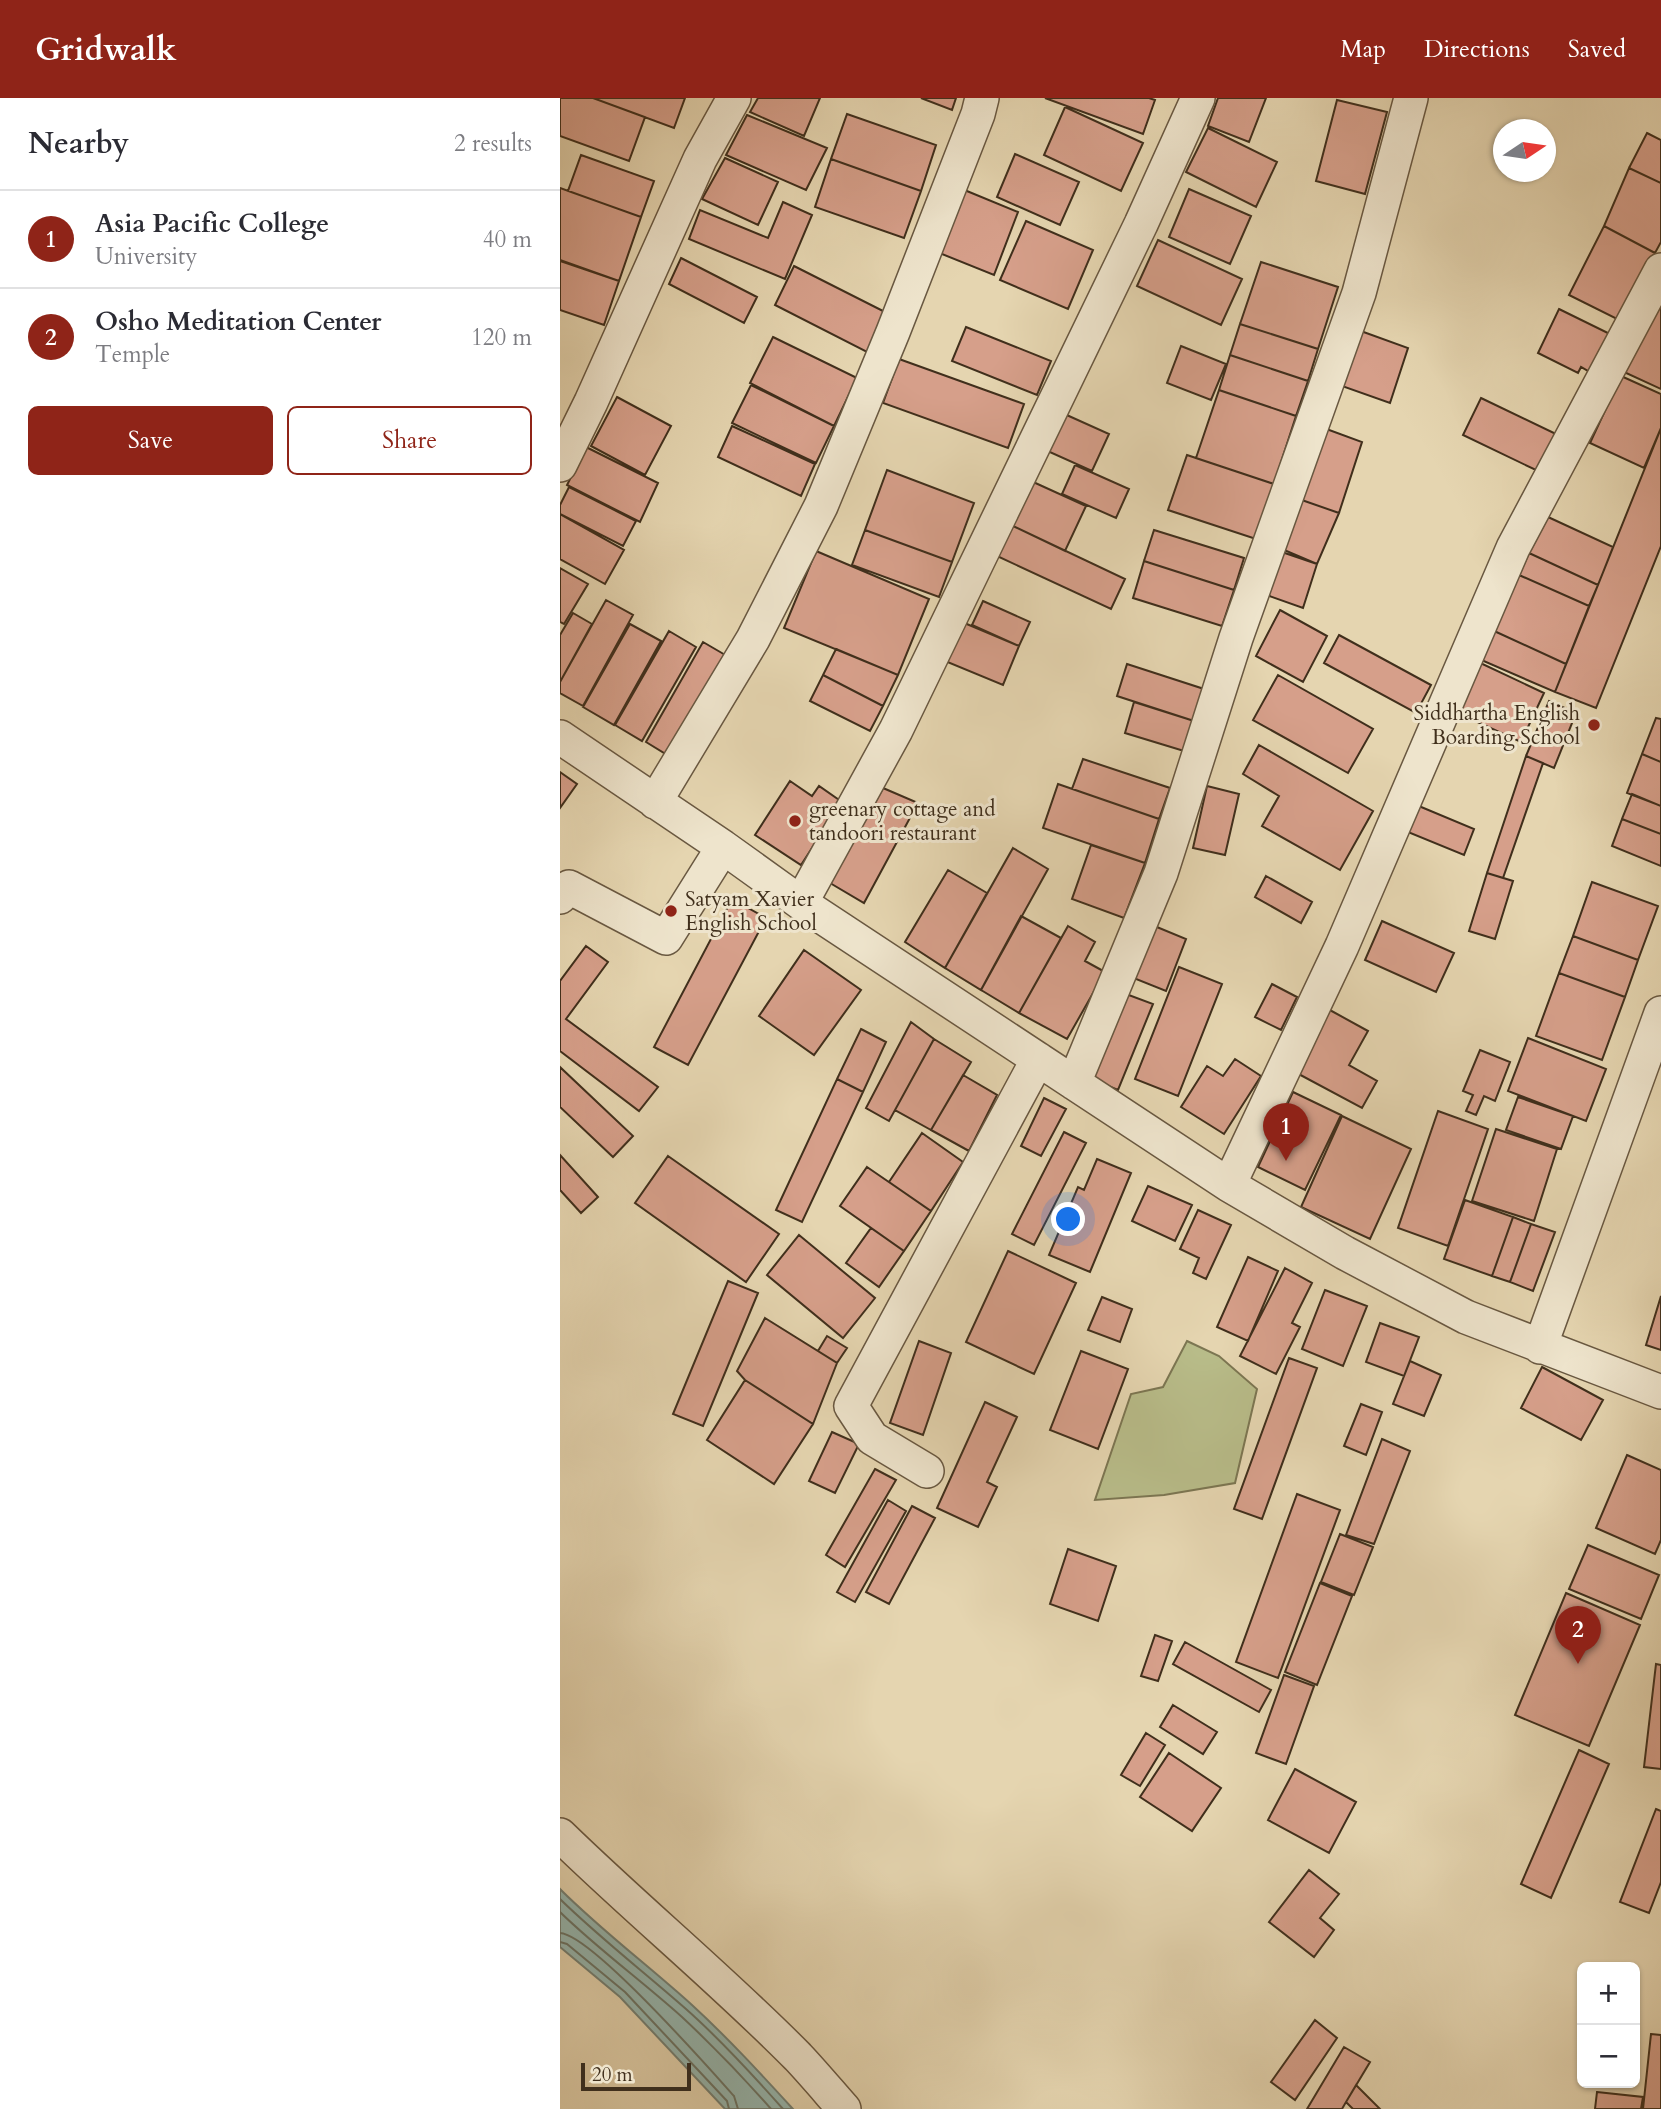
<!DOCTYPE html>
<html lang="en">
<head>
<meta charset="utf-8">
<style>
  :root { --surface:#fff; --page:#f7f7f7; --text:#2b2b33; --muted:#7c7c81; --line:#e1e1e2; --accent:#8f2418 }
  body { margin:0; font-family:Cardo,serif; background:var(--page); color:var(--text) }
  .controls { position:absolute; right:21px; bottom:21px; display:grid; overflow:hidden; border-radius:10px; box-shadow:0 2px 5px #0004 }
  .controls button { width:63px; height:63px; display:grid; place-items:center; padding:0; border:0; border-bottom:2px solid var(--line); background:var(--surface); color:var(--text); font:35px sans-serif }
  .compass { position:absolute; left:933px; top:21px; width:63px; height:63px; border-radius:50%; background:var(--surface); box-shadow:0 2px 5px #0004; rotate:77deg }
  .scale { position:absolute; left:21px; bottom:18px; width:110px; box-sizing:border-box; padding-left:7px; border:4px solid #402f1c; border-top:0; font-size:19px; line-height:24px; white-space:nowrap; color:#402f1c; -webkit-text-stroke:5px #eee4cc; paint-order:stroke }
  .you { position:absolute; left:509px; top:1122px; width:24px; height:24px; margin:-18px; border:5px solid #fff; border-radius:50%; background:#1a73e8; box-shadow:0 0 0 10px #1a73e833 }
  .badge { display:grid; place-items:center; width:46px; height:46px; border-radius:50%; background:var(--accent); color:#fff; font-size:23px; font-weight:700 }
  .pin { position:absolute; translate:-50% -58px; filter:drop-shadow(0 2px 4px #0008) }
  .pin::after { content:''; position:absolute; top:37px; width:24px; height:21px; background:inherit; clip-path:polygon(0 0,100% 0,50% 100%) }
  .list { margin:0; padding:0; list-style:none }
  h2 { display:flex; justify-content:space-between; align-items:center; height:91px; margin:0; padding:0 28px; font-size:30px }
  h2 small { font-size:23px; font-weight:400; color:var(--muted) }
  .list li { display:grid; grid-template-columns:46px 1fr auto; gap:21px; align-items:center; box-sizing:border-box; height:98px; padding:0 28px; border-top:2px solid var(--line) }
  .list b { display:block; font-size:26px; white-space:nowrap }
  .list p { margin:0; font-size:23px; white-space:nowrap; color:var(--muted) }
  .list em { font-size:23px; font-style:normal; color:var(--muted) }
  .actions { display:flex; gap:14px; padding:21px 28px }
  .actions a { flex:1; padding:16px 0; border:2px solid var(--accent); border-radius:10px; text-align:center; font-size:24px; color:var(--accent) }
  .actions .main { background:var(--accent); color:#fff }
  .map { position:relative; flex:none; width:1101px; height:2011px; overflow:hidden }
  header { display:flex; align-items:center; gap:42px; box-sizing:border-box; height:98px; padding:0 35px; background:var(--accent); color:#fff }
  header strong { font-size:33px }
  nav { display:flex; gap:38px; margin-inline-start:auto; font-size:24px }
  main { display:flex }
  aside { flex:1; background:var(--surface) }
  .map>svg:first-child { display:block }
  .green { fill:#b8bc89; stroke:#7c7652; stroke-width:2 }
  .water { fill:#96b8b1; stroke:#748175; stroke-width:2 }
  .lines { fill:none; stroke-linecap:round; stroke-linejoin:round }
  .shore { stroke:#6b7466; stroke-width:2 }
  .building { fill:#d69f8a; stroke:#402f1c; stroke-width:2 }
  .street-casing { stroke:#695841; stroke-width:36 }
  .street { stroke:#eee4cc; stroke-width:33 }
  .poi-dot { fill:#8f2418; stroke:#eee4cc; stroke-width:2.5 }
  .labels { text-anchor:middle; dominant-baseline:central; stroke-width:6; stroke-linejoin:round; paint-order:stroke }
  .poi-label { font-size:21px; fill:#402f1c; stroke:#eee4cc; text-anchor:start }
</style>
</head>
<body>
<header>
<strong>Gridwalk</strong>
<nav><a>Map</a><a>Directions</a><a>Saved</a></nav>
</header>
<main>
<aside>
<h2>Nearby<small>2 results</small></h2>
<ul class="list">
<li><span class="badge">1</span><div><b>Asia Pacific College</b><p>University</p></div><em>40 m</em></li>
<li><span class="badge">2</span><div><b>Osho Meditation Center</b><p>Temple</p></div><em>120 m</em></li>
</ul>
<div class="actions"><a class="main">Save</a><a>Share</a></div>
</aside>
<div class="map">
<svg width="1101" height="2011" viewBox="0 0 1101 2011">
  <rect width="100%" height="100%" fill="#e5d5b0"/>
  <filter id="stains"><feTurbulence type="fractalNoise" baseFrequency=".00286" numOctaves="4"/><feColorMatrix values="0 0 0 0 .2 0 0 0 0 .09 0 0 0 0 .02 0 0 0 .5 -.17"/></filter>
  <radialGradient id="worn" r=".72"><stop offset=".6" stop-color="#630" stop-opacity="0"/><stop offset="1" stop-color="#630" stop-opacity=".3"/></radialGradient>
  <!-- green -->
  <path class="green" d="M 627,1243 L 659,1258 L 697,1291 L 675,1385 L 604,1397 L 535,1402 L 571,1296 L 603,1289 Z"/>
  <!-- water -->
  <path class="water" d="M 0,1791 C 42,1833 89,1868 132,1907 C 168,1940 200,1975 233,2011 L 165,2011 L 60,1899 L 0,1849 Z"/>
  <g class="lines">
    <!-- shore -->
    <path class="shore" d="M 0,1801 C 40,1840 84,1874 126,1911 C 161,1942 192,1976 223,2011
      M 0,1814 C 38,1851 82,1883 122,1919 C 153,1948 183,1979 211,2011
      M 0,1835 C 32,1837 148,1969 174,1998 L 178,2011
      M 0,1844 L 7,1846 L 65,1894 L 167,2003 L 169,2011"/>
  </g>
  <!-- building -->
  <path class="building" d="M 0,0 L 33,0 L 85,19 L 69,63 L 0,38 Z
    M 33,0 L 125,0 L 114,30 Z
    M 198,0 L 260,0 L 244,38 L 190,14 Z
    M 361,0 L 396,0 L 392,12 Z
    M 485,0 L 589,0 L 595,2 L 583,36 Z
    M 658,0 L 706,0 L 689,44 L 648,28 Z
    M 777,2 L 827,14 L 805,96 L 756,83 Z
    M 505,9 L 583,45 L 561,93 L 484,57 Z
    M 287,16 L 376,47 L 361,93 L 271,61 Z
    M 187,17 L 267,50 L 246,92 L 166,57 Z
    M 648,30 L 717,64 L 696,109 L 626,74 Z
    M 1087,35 L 1101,42 L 1101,85 L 1069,70 Z
    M 455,56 L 519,84 L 500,127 L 437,99 Z
    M 21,57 L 94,83 L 81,119 L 8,93 Z
    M 165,60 L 218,84 L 198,127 L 142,101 Z
    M 271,61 L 361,93 L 344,140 L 255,109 Z
    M 1069,70 L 1101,85 L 1101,144 L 1095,155 L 1044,128 Z
    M 0,90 L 81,119 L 59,183 L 0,162 Z
    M 402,91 L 458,114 L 434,177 L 377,154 Z
    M 629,91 L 691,118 L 670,166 L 609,139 Z
    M 223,104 L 252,117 L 225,181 L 129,141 L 140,112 L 208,140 Z
    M 466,123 L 533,152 L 508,211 L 440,182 Z
    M 1044,128 L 1095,155 L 1061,223 L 1009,197 Z
    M 598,142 L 682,181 L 661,227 L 577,188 Z
    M 121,160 L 197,199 L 184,225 L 109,186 Z
    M 0,163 L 59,183 L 44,227 L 0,212 Z
    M 701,164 L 778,189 L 758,251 L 680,226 Z
    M 234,168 L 327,215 L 307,254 L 215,207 Z
    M 1101,205 L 1101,291 L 1064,274 Z
    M 999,211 L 1054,238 L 1035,277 L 1021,269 L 1018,275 L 978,255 Z
    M 680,226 L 758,251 L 748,283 L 670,257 Z
    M 406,229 L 491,263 L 477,297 L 392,263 Z
    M 798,232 L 848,250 L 830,305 L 779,287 Z
    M 213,239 L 297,280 L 274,328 L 190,285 Z
    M 621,248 L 666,266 L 651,302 L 607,285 Z
    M 670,257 L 748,283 L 736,318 L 659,292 Z
    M 339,261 L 464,306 L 448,350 L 323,305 Z
    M 1061,278 L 1101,296 L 1101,330 L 1084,370 L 1030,345 Z
    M 191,287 L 274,328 L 256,365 L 172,325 Z
    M 659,292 L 736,318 L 714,386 L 636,360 Z
    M 57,299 L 111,328 L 85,377 L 31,348 Z
    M 921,300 L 996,336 L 978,373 L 903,337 Z
    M 500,314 L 549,336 L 532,373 L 483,351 Z
    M 172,328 L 255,366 L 241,398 L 158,359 Z
    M 761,329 L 802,344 L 779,415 L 736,400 Z
    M 1101,330 L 1101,448 L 1036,610 L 995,594 Z
    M 26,349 L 98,385 L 80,424 L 7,387 Z
    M 627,357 L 714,386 L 696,441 L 608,412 Z
    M 515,367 L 569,391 L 556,420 L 502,396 Z
    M 327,372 L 414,405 L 392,464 L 305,432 Z
    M 471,383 L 526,408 L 505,453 L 451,427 Z
    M 9,389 L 76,423 L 63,448 L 0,416 L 0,407 Z
    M 736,400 L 779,415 L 757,466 L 717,449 Z
    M 0,416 L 64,452 L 45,486 L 0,461 Z
    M 988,419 L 1053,449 L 1038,487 L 969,455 Z
    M 451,427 L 565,481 L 551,511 L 437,458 Z
    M 305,432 L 392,464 L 379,499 L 292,467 Z
    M 594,432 L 684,460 L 674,492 L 584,463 Z
    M 716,452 L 757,466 L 743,510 L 701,495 Z
    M 256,453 L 369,501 L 338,577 L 224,530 Z
    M 969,455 L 1038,487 L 1029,508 L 959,477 Z
    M 584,463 L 674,492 L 662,528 L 573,500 Z
    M 0,470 L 28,486 L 4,526 L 0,524 Z
    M 959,477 L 1029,508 L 1006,566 L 932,532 Z
    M 46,502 L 73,517 L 23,608 L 0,595 L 0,584 Z
    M 423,503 L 470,524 L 459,548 L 412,527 Z
    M 720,512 L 767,538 L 743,584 L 696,558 Z
    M 13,515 L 32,526 L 0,584 L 0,537 Z
    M 402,524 L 459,548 L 443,587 L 385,563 Z
    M 70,526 L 101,543 L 54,627 L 23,609 Z
    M 932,532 L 1006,566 L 995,594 L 919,561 Z
    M 109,533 L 136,549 L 82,643 L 55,627 Z
    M 779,537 L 871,587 L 856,615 L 764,565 Z
    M 143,544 L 167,558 L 109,658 L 86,644 Z
    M 276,551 L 338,577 L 323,608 L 263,577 Z
    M 914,562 L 984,595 L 961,644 L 891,612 Z
    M 567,566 L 644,591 L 634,623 L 557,598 Z
    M 263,577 L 323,608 L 310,633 L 250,603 Z
    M 718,577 L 813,631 L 788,675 L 693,622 Z
    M 989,603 L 1016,615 L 994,670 L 966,658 Z
    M 574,604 L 634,623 L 624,653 L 565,635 Z
    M 1096,620 L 1101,621 L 1101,664 L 1082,656 Z
    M 699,647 L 813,713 L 780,772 L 702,728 L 719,698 L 683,676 Z
    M 1082,656 L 1101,664 L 1101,708 L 1067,695 Z
    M 966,658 L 983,665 L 943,780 L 927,775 Z
    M 523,661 L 610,690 L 599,721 L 512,691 Z
    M 0,674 L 17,686 L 0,710 Z
    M 230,683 L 252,698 L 259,688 L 282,704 L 241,767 L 195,737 Z
    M 498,686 L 599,721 L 585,765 L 483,730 Z
    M 647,688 L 679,696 L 665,757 L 633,750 Z
    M 323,690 L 358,705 L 304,805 L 270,785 Z
    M 1072,696 L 1101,708 L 1101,736 L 1062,721 Z
    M 854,706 L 914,731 L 904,757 L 843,732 Z
    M 1062,721 L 1101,736 L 1101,768 L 1052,748 Z
    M 531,747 L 585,765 L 564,820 L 512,801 Z
    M 453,750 L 488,771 L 421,892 L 385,870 Z
    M 388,772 L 427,795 L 385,870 L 345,844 Z
    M 927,775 L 953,783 L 935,841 L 909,833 Z
    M 706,778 L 752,804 L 741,825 L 695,799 Z
    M 1032,784 L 1098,808 L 1078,862 L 1013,838 Z
    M 172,801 L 206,820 L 128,967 L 94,949 Z
    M 461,818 L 501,840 L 459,915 L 421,892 Z
    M 822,823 L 894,855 L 876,894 L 805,862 Z
    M 592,827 L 626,841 L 606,893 L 571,879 Z
    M 508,828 L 535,844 L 525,863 L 545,874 L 507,941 L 459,915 Z
    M 1013,838 L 1078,862 L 1065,899 L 999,875 Z
    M 26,848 L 48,864 L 6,921 L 98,989 L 79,1013 L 0,953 L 0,883 Z
    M 244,852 L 301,892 L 254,957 L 199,918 Z
    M 619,869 L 662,886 L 618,998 L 575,981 Z
    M 999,875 L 1065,899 L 1042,962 L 976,938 Z
    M 712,886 L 737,899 L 721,932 L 695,919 Z
    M 558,893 L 593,906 L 558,992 L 524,978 Z
    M 768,911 L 808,933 L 789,967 L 817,983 L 802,1010 L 733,973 Z
    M 351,924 L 374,941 L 329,1023 L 306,1010 Z
    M 301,931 L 326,944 L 303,994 L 277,981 Z
    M 968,940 L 1046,971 L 1026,1023 L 948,993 Z
    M 374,941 L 411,964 L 371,1032 L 335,1012 Z
    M 920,952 L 950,964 L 935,1003 L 924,998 L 916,1017 L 906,1013 L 913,997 L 903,993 Z
    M 675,961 L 701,978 L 664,1036 L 621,1009 L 647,968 L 663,978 Z
    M 0,969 L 73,1038 L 53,1059 L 0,1009 Z
    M 403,977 L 437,997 L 409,1053 L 371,1032 Z
    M 277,981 L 303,994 L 242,1124 L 216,1112 Z
    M 733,994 L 781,1017 L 745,1092 L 698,1069 Z
    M 958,999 L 1013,1018 L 1001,1051 L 946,1032 Z
    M 484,1000 L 506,1011 L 481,1058 L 461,1048 Z
    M 878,1013 L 928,1031 L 888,1148 L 838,1130 Z
    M 782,1018 L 851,1051 L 810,1141 L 741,1109 Z
    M 936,1031 L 997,1051 L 974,1123 L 912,1103 Z
    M 504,1034 L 526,1045 L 474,1147 L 452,1136 Z
    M 362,1035 L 403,1064 L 371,1113 L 329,1084 Z
    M 0,1057 L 38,1099 L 21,1115 L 0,1092 Z
    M 108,1058 L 219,1136 L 186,1184 L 75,1105 Z
    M 537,1061 L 571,1075 L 530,1174 L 489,1157 L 518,1089 L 524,1092 Z
    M 307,1069 L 371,1113 L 344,1153 L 280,1108 Z
    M 588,1088 L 632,1107 L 615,1143 L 572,1123 Z
    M 905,1102 L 953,1119 L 932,1178 L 884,1161 Z
    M 638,1112 L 671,1127 L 646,1181 L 633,1175 L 639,1160 L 620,1151 Z
    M 953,1119 L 971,1126 L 950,1184 L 932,1178 Z
    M 971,1126 L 995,1134 L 973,1193 L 950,1184 Z
    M 311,1130 L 344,1153 L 319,1189 L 286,1165 Z
    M 239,1137 L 315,1200 L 283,1240 L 207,1177 Z
    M 448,1153 L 516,1185 L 474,1276 L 406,1244 Z
    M 688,1159 L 718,1173 L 688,1243 L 657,1229 Z
    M 725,1170 L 752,1185 L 732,1225 L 740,1229 L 716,1276 L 680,1258 Z
    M 168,1183 L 198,1195 L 143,1328 L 113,1316 Z
    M 765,1192 L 807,1208 L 783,1268 L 742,1251 Z
    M 1101,1198 L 1101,1252 L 1086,1247 Z
    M 542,1199 L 572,1211 L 560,1244 L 528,1232 Z
    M 205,1220 L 277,1265 L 253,1326 L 185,1282 L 177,1273 Z
    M 820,1225 L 859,1239 L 844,1278 L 806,1264 Z
    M 267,1238 L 287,1250 L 277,1265 L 258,1253 Z
    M 359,1243 L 391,1255 L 363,1337 L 330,1325 Z
    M 521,1253 L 568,1271 L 538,1351 L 490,1332 Z
    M 729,1260 L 757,1270 L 702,1421 L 674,1411 Z
    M 850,1263 L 881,1277 L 864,1318 L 833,1306 Z
    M 982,1269 L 1043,1302 L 1021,1342 L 961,1310 Z
    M 185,1282 L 253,1326 L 214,1386 L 147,1342 Z
    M 425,1304 L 457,1319 L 427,1384 L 437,1389 L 418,1429 L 377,1410 Z
    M 801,1306 L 822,1314 L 806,1357 L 784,1348 Z
    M 272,1334 L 299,1346 L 275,1395 L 249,1383 Z
    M 822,1341 L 850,1353 L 814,1446 L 786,1437 Z
    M 1067,1357 L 1101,1372 L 1101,1442 L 1095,1456 L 1036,1430 Z
    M 315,1371 L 336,1382 L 285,1469 L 266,1457 Z
    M 737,1396 L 780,1412 L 718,1580 L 676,1564 Z
    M 328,1402 L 346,1413 L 295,1504 L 277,1494 Z
    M 352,1408 L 375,1420 L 329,1506 L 306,1494 Z
    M 780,1436 L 813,1449 L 794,1497 L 761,1484 Z
    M 1028,1447 L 1099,1477 L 1081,1521 L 1009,1491 Z
    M 508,1451 L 556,1468 L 538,1523 L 490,1506 Z
    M 760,1485 L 792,1498 L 757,1587 L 725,1574 Z
    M 1006,1495 L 1080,1527 L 1029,1648 L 955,1617 Z
    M 595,1537 L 612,1543 L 598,1583 L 581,1578 Z
    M 625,1544 L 711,1592 L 699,1614 L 613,1566 Z
    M 1096,1566 L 1101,1567 L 1101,1671 L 1084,1669 Z
    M 724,1577 L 754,1588 L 726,1666 L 696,1655 Z
    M 613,1607 L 657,1634 L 643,1656 L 600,1629 Z
    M 586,1635 L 605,1647 L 580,1688 L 561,1677 Z
    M 1019,1652 L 1049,1666 L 991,1800 L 961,1786 Z
    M 609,1655 L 661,1690 L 632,1733 L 580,1699 Z
    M 735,1671 L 796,1704 L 769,1755 L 708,1722 Z
    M 1096,1711 L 1101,1713 L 1101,1784 L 1089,1815 L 1060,1804 Z
    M 749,1772 L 779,1796 L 760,1820 L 774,1832 L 754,1859 L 709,1824 Z
    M 755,1922 L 777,1940 L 735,2002 L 711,1984 Z
    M 1091,1936 L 1101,1937 L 1101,2011 L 1083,2011 Z
    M 784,1949 L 810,1964 L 786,2004 L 782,2011 L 747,2011 Z
    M 796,1987 L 820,2011 L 793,2011 L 786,2004 Z
    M 1037,1994 L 1083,1999 L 1081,2011 L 1035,2011 Z"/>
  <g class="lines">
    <!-- street casing -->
    <g class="street-casing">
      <path id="street" d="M 0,367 L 31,304 L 140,61 L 174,0
        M 0,639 L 163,749 L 241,805 L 669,1087 L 785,1155 L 906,1219 L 1101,1294
        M 95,704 L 193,541 L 261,408 L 333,234 L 418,16 L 422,0
        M 0,799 L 9,789 L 106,840 L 163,749
        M 241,805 L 336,632 L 581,126 L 638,0
        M 514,985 L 601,775 L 676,540 L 799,195 L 851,0
        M 669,1087 L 782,848 L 953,450 L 1101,172
        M 980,1249 L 1101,915
        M 367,1373 L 312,1340 L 291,1308 L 478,961
        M 0,1737 C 78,1813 162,1882 238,1959 C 254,1976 269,1994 284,2011"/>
    </g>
    <!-- street -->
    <use href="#street" class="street"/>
  </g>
  <!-- markers -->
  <g class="poi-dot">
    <circle cx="1034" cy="627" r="7"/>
    <circle cx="235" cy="723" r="7"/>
    <circle cx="111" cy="813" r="7"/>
  </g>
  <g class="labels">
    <!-- poi labels -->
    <g class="poi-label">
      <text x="1020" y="615" text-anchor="end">Siddhartha English<tspan x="1020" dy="24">Boarding School</tspan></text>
      <text x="249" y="711">greenary cottage and<tspan x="249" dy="24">tandoori restaurant</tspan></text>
      <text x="125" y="801">Satyam Xavier<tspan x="125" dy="24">English School</tspan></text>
    </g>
  </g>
  <rect width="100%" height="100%" filter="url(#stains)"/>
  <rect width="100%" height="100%" fill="url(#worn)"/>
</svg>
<div class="controls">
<button>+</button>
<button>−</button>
</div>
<svg class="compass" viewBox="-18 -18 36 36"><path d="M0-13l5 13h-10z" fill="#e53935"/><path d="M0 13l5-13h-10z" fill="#7c7c81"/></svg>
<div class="scale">20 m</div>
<div class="you"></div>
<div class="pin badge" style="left:726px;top:1063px">1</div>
<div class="pin badge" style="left:1018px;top:1566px">2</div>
</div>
</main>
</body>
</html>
